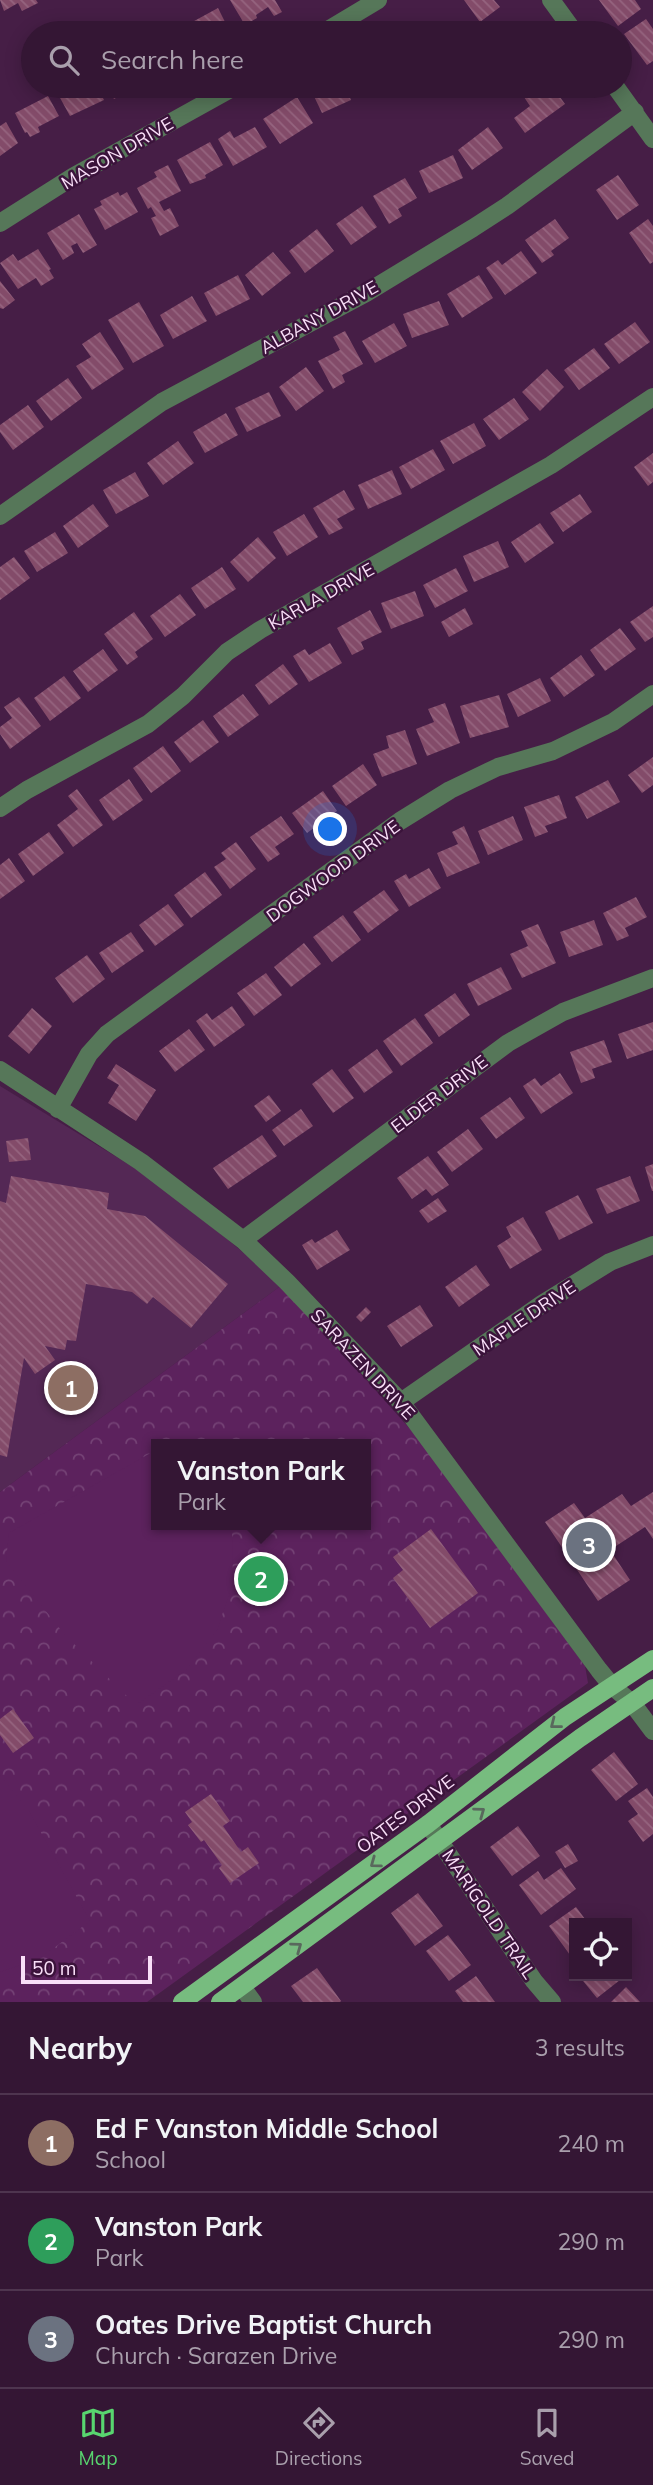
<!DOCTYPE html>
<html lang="en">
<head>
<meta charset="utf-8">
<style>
  :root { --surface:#341634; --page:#3c1f3c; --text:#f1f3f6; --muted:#a99fac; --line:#4e354f; --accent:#58d56f }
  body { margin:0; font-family:Mulish,sans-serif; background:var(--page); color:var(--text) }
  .controls { position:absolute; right:21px; bottom:21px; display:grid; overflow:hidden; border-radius:0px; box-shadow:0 4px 18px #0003 }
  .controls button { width:63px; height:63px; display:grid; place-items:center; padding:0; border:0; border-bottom:2px solid var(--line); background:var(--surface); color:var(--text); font:35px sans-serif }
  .scale { position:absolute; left:21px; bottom:18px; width:131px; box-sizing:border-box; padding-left:7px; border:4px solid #f9dff8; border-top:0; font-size:19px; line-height:24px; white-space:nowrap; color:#f9dff8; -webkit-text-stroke:5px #3b133b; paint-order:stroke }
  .you { position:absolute; left:331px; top:830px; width:24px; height:24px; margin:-18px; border:5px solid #fff; border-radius:50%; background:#1a73e8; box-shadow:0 0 0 10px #1a73e833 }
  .badge { display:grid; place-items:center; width:46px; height:46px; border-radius:50%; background:var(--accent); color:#fff; font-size:23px; font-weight:700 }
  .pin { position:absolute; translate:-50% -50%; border:4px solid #fff; box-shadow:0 2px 7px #0006 }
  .popup { position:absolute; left:151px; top:1439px; width:220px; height:91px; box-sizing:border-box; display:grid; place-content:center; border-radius:0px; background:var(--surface); filter:drop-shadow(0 2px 5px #0005); font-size:23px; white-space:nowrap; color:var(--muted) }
  .popup b { font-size:26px; color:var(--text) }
  .popup::after { content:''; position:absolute; left:50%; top:100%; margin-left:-14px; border:14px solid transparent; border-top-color:var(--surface) }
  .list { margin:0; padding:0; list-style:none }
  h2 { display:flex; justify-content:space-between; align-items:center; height:91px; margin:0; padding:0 28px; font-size:30px }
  h2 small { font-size:23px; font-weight:400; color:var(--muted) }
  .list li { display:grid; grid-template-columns:46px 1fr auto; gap:21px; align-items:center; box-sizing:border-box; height:98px; padding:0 28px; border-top:2px solid var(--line) }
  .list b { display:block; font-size:26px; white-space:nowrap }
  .list p { margin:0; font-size:23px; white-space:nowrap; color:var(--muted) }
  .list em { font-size:23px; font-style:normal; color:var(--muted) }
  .icon { flex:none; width:38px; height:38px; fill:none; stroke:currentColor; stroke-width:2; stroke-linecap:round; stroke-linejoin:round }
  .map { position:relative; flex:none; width:653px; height:2002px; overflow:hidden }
  .search { position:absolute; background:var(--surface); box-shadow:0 4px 18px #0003; left:21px; right:21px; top:21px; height:77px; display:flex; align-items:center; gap:18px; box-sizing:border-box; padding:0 24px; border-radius:38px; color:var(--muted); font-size:26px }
  .sheet { height:385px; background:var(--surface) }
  nav { display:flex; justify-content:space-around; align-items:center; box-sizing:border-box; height:98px; border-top:2px solid var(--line); background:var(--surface); font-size:19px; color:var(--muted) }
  nav a { display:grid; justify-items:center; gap:4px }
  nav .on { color:var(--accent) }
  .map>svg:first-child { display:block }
  .built { fill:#542855 }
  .park { fill:url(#park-crowns); fill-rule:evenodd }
  .pitch { fill:#5c225d }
  .building { fill:url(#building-back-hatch) }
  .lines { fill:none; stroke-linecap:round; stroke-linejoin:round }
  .minor { stroke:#567759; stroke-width:18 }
  .major { stroke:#77bc7f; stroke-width:18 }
  .oneway { stroke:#59685d }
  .labels { text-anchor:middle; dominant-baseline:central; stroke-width:5; stroke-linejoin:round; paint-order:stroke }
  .street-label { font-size:18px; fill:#f9dff8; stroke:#3b133b }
</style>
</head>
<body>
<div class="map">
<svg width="653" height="2002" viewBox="0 0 653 2002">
  <defs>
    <pattern id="park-crowns" width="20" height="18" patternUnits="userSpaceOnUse" patternTransform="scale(1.75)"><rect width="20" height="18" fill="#5c225d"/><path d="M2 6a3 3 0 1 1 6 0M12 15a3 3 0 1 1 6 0" fill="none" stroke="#744275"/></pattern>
    <pattern id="building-back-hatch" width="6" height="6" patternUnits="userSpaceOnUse" patternTransform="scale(1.75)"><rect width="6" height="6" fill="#834b69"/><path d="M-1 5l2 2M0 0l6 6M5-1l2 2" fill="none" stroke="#95647f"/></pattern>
  </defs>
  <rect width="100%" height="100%" fill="#461e46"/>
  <!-- built -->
  <path class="built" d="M 0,1086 L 161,1184 L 282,1285 L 0,1492 Z"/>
  <!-- park -->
  <path class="park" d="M 282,1285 L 417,1437 L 585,1666 L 588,1683 L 147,2002 L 0,2002 L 0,1492 ZM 156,1444 L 366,1444 L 366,1525 L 156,1525 Z"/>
  <!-- pitch -->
  <path class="pitch" d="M 156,1450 L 156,1525 L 230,1525 L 232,1532 L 233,1582 L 217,1630 L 186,1670 L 136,1705 L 65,1635 L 6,1561 L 9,1533 Z
    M 0,1775 L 29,1811 L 90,1921 L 39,1959 L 0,1972 Z"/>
  <!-- building -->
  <path class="building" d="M 0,0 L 36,0 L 38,3 L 22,11 L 18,3 L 4,11 Z
    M 230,0 L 275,0 L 282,12 L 274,16 L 268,7 L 256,15 L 257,18 L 245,25 Z
    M 464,0 L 494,0 L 500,7 L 480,22 Z
    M 599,0 L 635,0 L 641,9 L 618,26 Z
    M 218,8 L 229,30 L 223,33 L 189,33 L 185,26 Z
    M 646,19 L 653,29 L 653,61 L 647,65 L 624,34 Z
    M 417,21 L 426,33 L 401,33 Z
    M 503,24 L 511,33 L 491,33 Z
    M 71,86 L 97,86 L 104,100 L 70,116 L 59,96 L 65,93 L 63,89 Z
    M 107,86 L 139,86 L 114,99 Z
    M 321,86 L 345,86 L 351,100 L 322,113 L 311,90 Z
    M 358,86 L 383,86 L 365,97 Z
    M 527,86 L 552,86 L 565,104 L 525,133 L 514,118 L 530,106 L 520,91 Z
    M 48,96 L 59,116 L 38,127 L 40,132 L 30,137 L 27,132 L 25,133 L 15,113 Z
    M 297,97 L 313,123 L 280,144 L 263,119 Z
    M 6,122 L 18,143 L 0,156 L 0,126 Z
    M 255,127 L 267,147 L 233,166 L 218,139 L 230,131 L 234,138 Z
    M 488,127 L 503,148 L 472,170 L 458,150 Z
    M 210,142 L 223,165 L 205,175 L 206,178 L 190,184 L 177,160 Z
    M 453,155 L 463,178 L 429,193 L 419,171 Z
    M 168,165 L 181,191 L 159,202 L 164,211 L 170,208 L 179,226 L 160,236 L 151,218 L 156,216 L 151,207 L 148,209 L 137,188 L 157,177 L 154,172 Z
    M 618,175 L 639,205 L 617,220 L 596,190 Z
    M 405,178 L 417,198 L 398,209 L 402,216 L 389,224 L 373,196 Z
    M 118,192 L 120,196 L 127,192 L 138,212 L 105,230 L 94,209 L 102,205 L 100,201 Z
    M 362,206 L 377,227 L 351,245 L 336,224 Z
    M 79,214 L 97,245 L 83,253 L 77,243 L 71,246 L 74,253 L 63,260 L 47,233 Z
    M 555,219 L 569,238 L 551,251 L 554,255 L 542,263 L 525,240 Z
    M 648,219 L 653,226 L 653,262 L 650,264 L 629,233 Z
    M 317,229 L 334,251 L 305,273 L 289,251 Z
    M 38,249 L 51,269 L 49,270 L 54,278 L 41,286 L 36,278 L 18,289 L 0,263 L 13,254 L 18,261 Z
    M 521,251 L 537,273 L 505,295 L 486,268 L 498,260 L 502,265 Z
    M 273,252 L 291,273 L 262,296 L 245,275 Z
    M 238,275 L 250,299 L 216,316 L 204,293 Z
    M 479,275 L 493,298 L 462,318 L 447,294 Z
    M 0,281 L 15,300 L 3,309 L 0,308 Z
    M 192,296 L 207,321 L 173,339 L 160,315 Z
    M 439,301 L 449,325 L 412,338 L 403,314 Z
    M 139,302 L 164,346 L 133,363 L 108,320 Z
    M 635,322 L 650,342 L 619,364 L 604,344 Z
    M 394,323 L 407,346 L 375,363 L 362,341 Z
    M 345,331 L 363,364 L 342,375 L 345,382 L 333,389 L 318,361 L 340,350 L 333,337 Z
    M 100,332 L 124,369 L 92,390 L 76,366 L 91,357 L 82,344 Z
    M 594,348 L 610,368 L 579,390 L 564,370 Z
    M 306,367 L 324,391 L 296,411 L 279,387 Z
    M 547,369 L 564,387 L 540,411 L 522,392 Z
    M 68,378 L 82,398 L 51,421 L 36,401 Z
    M 269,392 L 281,416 L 247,432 L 235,408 Z
    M 514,398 L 529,419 L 499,440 L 483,419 Z
    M 28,405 L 44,427 L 13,450 L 0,432 L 0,425 Z
    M 226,413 L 238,435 L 205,453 L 193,432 Z
    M 474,423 L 486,446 L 453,464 L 440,441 Z
    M 178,441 L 194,463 L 163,485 L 147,463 Z
    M 433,449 L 445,470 L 411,489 L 399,467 Z
    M 653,453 L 653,482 L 648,486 L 634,467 Z
    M 392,470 L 402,494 L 368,509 L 358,485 Z
    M 135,472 L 149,496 L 116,514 L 103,490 Z
    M 344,490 L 355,509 L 337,519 L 343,528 L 329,535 L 313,508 Z
    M 580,494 L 592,512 L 563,532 L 550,513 Z
    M 93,504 L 109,526 L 78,548 L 63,526 Z
    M 304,514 L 318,537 L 287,556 L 273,532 Z
    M 540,523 L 554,543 L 525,563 L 511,542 Z
    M 55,532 L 68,553 L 37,572 L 24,551 Z
    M 258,537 L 276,558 L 248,582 L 230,562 Z
    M 498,541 L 509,567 L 474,582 L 463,556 Z
    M 14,557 L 30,578 L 0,600 L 0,567 Z
    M 222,567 L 236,589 L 205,609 L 191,588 Z
    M 456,568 L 468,591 L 435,608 L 423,585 Z
    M 415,591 L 424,616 L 391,629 L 381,603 Z
    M 180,594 L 196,615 L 165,637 L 150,616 Z
    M 653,606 L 653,637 L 645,642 L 630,622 Z
    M 465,608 L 473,624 L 449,637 L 441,622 Z
    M 370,610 L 382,632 L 361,642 L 364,649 L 352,655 L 337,628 Z
    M 134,612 L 153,639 L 135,652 L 138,657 L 127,665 L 104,634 Z
    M 620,628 L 636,649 L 605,671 L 590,650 Z
    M 330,643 L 342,663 L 309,682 L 293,656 L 305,649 L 309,655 Z
    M 103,649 L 118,670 L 88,692 L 73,671 Z
    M 581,655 L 595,675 L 564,697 L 550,678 Z
    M 283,664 L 298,684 L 269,705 L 255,685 Z
    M 64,676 L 81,698 L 50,721 L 34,698 Z
    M 540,678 L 551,701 L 518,717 L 507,694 Z
    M 243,694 L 259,715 L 228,737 L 213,716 Z
    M 499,695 L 509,727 L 470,738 L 460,706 Z
    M 19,697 L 41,726 L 10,749 L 0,734 L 0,727 L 12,718 L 4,707 Z
    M 445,703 L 460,743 L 427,756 L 416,729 L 434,722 L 428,709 Z
    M 203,720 L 219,742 L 190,763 L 174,742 Z
    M 405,730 L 417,764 L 382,777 L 373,754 L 389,748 L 386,736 Z
    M 163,746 L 181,771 L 151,793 L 133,768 Z
    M 653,757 L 653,785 L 642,793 L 628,775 Z
    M 363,764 L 377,785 L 346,806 L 332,786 Z
    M 129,779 L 143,800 L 113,821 L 99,800 Z
    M 608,780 L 620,802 L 587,819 L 575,797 Z
    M 77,789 L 103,825 L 73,847 L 57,825 L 78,809 L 68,796 Z
    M 323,791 L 337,811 L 307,833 L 292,813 Z
    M 559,795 L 567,818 L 545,826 L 548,832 L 535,837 L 524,807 Z
    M 281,816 L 294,834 L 275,847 L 280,854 L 268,862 L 250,837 Z
    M 513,816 L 523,840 L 488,855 L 478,831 Z
    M 464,826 L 480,863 L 447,877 L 437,853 L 458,844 L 452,832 Z
    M 49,832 L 64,853 L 33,876 L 18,854 Z
    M 236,842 L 256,869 L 230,889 L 214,867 L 226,859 L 221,853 Z
    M 9,858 L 25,881 L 0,899 L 0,865 Z
    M 429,868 L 441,888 L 409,907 L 394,881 L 406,874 L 409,879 Z
    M 205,872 L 222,895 L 191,918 L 174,895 Z
    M 384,890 L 399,910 L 368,933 L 353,912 Z
    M 636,897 L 647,917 L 625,928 L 629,936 L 617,941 L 603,913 Z
    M 168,904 L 184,925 L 155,946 L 139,925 Z
    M 343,915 L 361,940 L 332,962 L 313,937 Z
    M 594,920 L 603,945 L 569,957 L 560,932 Z
    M 538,924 L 556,963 L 522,978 L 510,954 L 528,946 L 521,931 Z
    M 131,932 L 144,951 L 112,973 L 99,953 Z
    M 304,943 L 321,964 L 291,987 L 274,967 Z
    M 87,955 L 105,979 L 73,1003 L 55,978 Z
    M 501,967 L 512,989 L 478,1006 L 467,984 Z
    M 266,973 L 282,995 L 254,1016 L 237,993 Z
    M 455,993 L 470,1015 L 439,1037 L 424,1015 Z
    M 232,1006 L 245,1025 L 214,1047 L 196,1021 L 207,1013 L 212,1020 Z
    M 32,1008 L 52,1026 L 29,1054 L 8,1036 Z
    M 415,1018 L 433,1043 L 401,1066 L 383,1041 Z
    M 653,1022 L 653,1050 L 627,1059 L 618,1034 Z
    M 189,1029 L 205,1050 L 175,1072 L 159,1051 Z
    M 604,1040 L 612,1062 L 592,1069 L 595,1078 L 581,1083 L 570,1052 Z
    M 377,1049 L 393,1072 L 364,1093 L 348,1070 Z
    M 116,1064 L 156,1090 L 136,1121 L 108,1103 L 119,1085 L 107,1078 Z
    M 332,1069 L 354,1098 L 333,1113 L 312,1084 Z
    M 560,1073 L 573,1093 L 541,1114 L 523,1086 L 535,1078 L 541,1086 Z
    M 269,1095 L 281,1111 L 266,1122 L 254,1106 Z
    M 510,1097 L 525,1118 L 496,1139 L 480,1118 Z
    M 301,1109 L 313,1126 L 284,1146 L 272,1130 Z
    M 468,1129 L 483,1149 L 452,1172 L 437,1152 Z
    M 262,1135 L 277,1156 L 228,1189 L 213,1168 Z
    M 28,1138 L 31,1160 L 9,1162 L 6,1141 Z
    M 428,1156 L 449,1185 L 432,1196 L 426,1189 L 412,1199 L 397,1178 Z
    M 653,1164 L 653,1191 L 652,1191 L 645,1167 Z
    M 11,1176 L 109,1193 L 107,1209 L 145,1216 L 228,1284 L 191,1328 L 153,1297 L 147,1304 L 132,1292 L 86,1284 L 76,1341 L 67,1340 L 65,1350 L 45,1346 L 55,1360 L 35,1374 L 24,1358 L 7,1457 L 0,1455 L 0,1201 L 6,1203 Z
    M 630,1176 L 640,1201 L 607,1214 L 596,1189 Z
    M 578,1195 L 593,1223 L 559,1240 L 545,1212 Z
    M 438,1198 L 447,1211 L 428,1223 L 419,1211 Z
    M 523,1217 L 542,1250 L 510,1269 L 497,1246 L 511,1237 L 506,1227 Z
    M 337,1230 L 350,1250 L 317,1270 L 302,1245 L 312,1239 L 315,1243 Z
    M 476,1265 L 490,1285 L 459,1307 L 445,1287 Z
    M 420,1305 L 433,1326 L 401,1347 L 387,1326 Z
    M 366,1307 L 371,1312 L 361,1322 L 356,1317 Z
    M 653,1492 L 653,1539 L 645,1527 L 610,1550 L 630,1580 L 598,1601 L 545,1522 L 574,1503 L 585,1518 L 622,1494 L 631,1506 Z
    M 431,1529 L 478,1593 L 430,1628 L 393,1578 L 403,1570 L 393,1557 Z
    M 13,1709 L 34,1738 L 13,1753 L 0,1735 L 0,1719 Z
    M 614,1752 L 638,1784 L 616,1801 L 591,1770 Z
    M 647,1788 L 653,1797 L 653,1834 L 643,1842 L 628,1821 L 638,1814 L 628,1801 Z
    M 211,1794 L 230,1821 L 223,1826 L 241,1852 L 248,1847 L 259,1863 L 230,1883 L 219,1868 L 222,1865 L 204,1840 L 201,1842 L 188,1825 L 192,1822 L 185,1812 Z
    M 518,1826 L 540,1856 L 512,1876 L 490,1847 Z
    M 568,1844 L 578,1861 L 565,1868 L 555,1852 Z
    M 561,1868 L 576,1889 L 541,1915 L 519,1885 L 538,1871 L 544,1880 Z
    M 418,1893 L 443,1926 L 415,1946 L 391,1913 Z
    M 576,1907 L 588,1923 L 574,1923 L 574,1952 L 570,1955 L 549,1926 Z
    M 448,1935 L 471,1965 L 449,1981 L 426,1951 Z
    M 317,1968 L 341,2001 L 340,2002 L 303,2002 L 291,1986 Z
    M 476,1976 L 495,2002 L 463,2002 L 455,1991 Z
    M 579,1976 L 616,1976 L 620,1980 L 597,1998 Z
    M 626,1987 L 640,2002 L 611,2002 Z"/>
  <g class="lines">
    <!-- minor -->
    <path class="minor" d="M 551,0 L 575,33
      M 323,33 L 378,0
      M 615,86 L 653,139
      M 0,223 L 74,176 L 236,86
      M 0,516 L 162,402 L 366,293 L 473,228 L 507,206 L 635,112
      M 0,808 L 27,790 L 148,724 L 183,696 L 227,652 L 260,630 L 551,465 L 653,397
      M 0,1070 L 141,1162 L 243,1240 L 287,1282 L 401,1402 L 599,1670 L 612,1686 L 632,1703 L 653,1731
      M 58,1109 L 89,1054 L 107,1034 L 400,821 L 450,790 L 498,767 L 553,751 L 613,722 L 653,694
      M 243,1240 L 508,1043 L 563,1012 L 653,978
      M 401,1402 L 542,1304 L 610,1262 L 653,1245
      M 428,1824 L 534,1981 L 552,2002
      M 242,1987 L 253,2002"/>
    <!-- major -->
    <path class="major" d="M 182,2002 L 428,1824 L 565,1717 L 653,1659
      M 220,2002 L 580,1738 L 653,1688"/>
  </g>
  <!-- one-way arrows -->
  <defs><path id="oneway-chevron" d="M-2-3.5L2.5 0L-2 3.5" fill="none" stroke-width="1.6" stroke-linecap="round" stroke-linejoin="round" transform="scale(1.75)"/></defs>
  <g class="oneway">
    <use href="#oneway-chevron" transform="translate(555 1724) rotate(142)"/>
    <use href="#oneway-chevron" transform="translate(480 1812) rotate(-36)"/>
    <use href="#oneway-chevron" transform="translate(375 1863) rotate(144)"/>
    <use href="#oneway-chevron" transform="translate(297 1947) rotate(-36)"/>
  </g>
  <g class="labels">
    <!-- street labels -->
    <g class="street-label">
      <text transform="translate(117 153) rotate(-30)">MASON DRIVE</text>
      <text transform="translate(319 317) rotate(-29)">ALBANY DRIVE</text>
      <text transform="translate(321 596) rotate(-29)">KARLA DRIVE</text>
      <text transform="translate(333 871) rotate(-36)">DOGWOOD DRIVE</text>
      <text transform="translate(439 1094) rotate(-37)">ELDER DRIVE</text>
      <text transform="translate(524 1318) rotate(-34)">MAPLE DRIVE</text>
      <text transform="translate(363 1364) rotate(47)">SARAZEN DRIVE</text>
      <text transform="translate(405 1814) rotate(-37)">OATES DRIVE</text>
      <text transform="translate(489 1914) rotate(56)">MARIGOLD TRAIL</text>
    </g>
  </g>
</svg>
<div class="controls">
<button><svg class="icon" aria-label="locate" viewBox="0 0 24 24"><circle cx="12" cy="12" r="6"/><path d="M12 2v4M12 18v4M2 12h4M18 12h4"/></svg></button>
</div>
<div class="scale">50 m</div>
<div class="you"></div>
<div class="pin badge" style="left:71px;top:1388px;background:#8d6e63">1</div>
<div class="pin badge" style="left:261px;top:1579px;background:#2e9e5b">2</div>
<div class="popup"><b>Vanston Park</b>Park</div>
<div class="pin badge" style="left:589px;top:1545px;background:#6b7280">3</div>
<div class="search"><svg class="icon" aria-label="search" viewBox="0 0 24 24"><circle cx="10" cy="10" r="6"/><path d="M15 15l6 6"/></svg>Search here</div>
</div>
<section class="sheet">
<h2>Nearby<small>3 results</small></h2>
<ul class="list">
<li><span class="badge" style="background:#8d6e63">1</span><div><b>Ed F Vanston Middle School</b><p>School</p></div><em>240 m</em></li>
<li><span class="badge" style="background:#2e9e5b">2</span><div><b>Vanston Park</b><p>Park</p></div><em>290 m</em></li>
<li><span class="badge" style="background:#6b7280">3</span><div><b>Oates Drive Baptist Church</b><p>Church · Sarazen Drive</p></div><em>290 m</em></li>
</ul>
</section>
<nav>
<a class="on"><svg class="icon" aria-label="map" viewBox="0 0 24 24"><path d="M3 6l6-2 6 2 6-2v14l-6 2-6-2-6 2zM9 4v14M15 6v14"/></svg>Map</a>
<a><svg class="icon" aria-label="directions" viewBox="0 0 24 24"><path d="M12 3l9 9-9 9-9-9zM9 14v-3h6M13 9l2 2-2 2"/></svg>Directions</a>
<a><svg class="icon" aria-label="saved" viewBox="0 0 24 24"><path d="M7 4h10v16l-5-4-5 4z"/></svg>Saved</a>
</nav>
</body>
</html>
